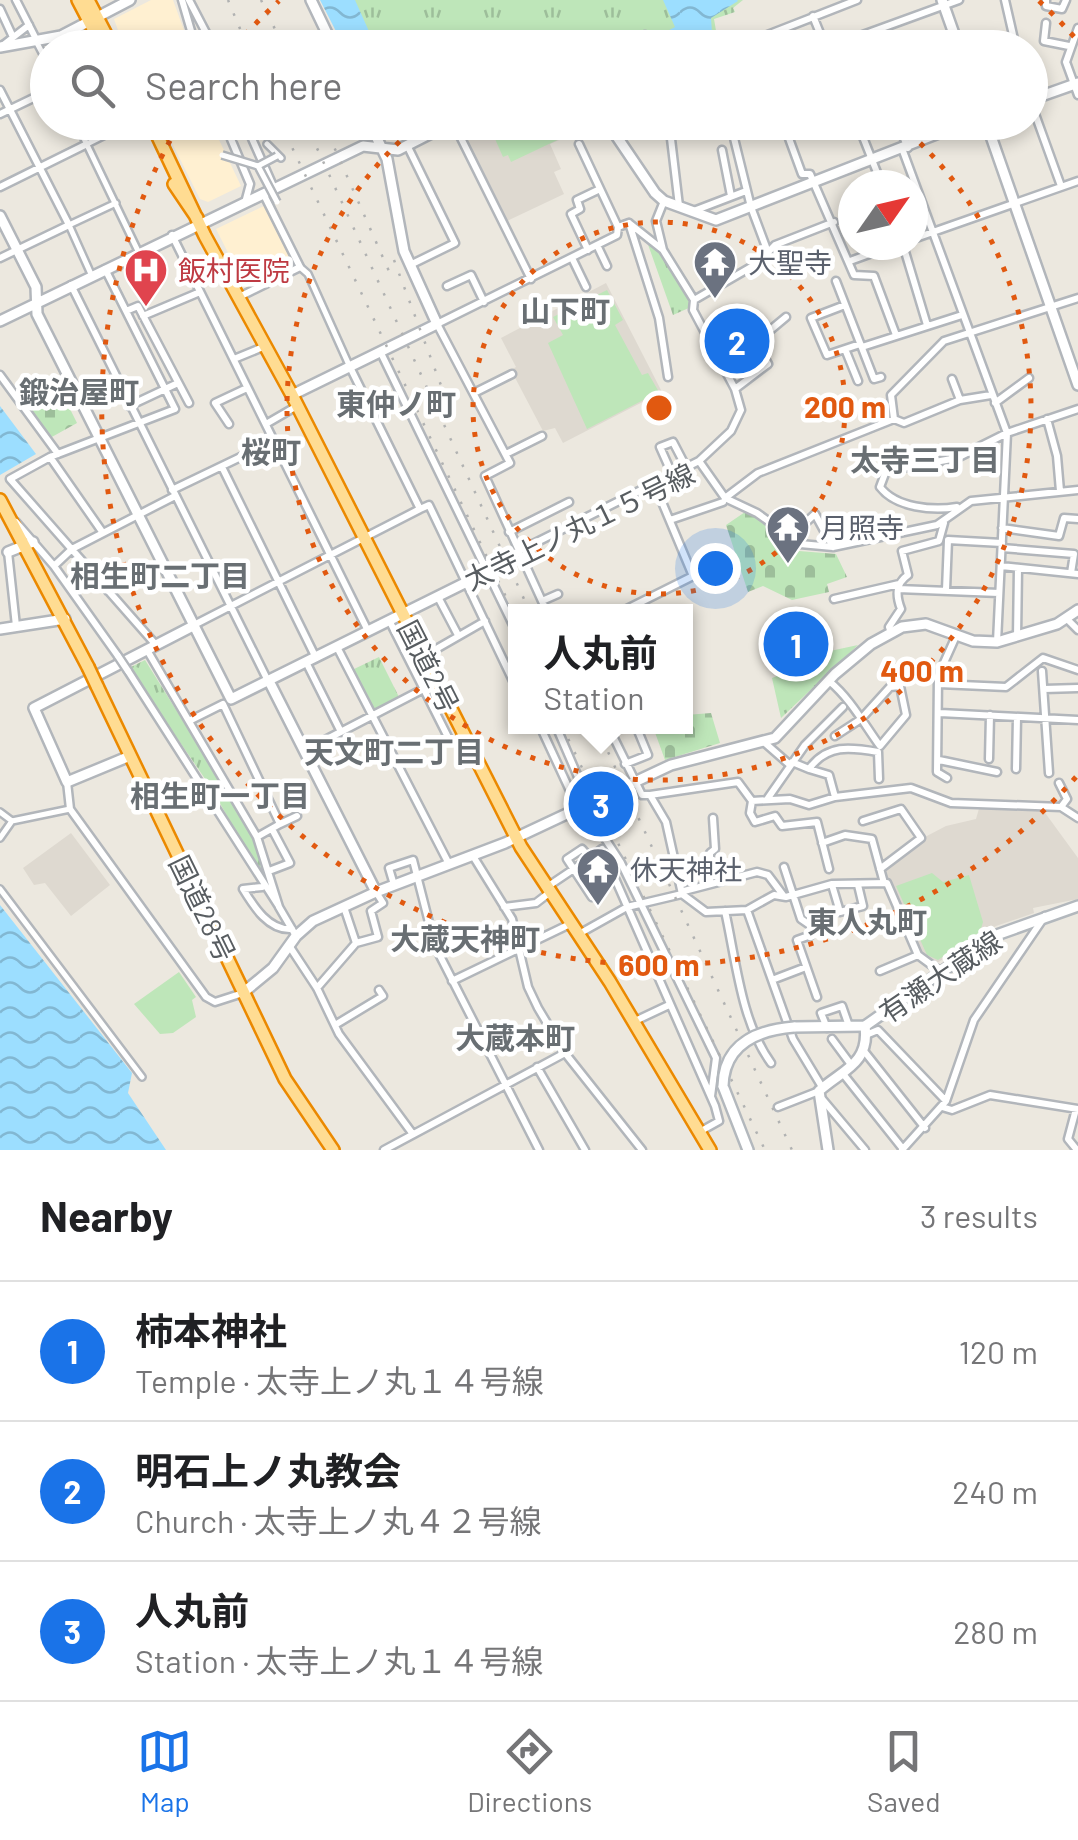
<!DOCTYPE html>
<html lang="en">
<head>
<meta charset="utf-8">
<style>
  :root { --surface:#fff; --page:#f6f6f6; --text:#202124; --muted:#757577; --line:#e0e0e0; --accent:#1a73e8 }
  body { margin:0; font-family:Barlow,"Noto Sans JP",sans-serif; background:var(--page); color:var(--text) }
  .compass { position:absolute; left:838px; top:170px; width:90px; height:90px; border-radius:50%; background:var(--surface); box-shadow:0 5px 15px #0003; rotate:56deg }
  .you { position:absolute; left:715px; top:568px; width:35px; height:35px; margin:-25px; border:8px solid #fff; border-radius:50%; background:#1a73e8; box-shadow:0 0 0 15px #1a73e833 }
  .badge { display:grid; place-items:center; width:65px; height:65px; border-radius:50%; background:var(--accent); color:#fff; font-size:32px; font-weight:700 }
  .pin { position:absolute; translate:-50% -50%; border:5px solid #fff; box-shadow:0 2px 10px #0006 }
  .popup { position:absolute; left:508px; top:604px; width:185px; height:130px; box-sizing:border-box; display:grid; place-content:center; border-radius:0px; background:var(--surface); filter:drop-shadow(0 2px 8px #0005); font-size:32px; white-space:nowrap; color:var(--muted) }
  .popup b { font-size:38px; color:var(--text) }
  .popup::after { content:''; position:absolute; left:50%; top:100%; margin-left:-20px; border:20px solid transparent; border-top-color:var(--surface) }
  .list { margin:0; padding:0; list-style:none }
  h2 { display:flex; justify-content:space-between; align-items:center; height:130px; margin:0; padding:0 40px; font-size:42px }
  h2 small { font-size:32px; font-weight:400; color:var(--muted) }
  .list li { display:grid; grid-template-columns:65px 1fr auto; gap:30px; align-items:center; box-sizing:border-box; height:140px; padding:0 40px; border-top:2px solid var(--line) }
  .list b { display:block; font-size:38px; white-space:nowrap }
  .list p { margin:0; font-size:32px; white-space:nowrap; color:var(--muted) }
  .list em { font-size:32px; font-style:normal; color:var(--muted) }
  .icon { flex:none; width:55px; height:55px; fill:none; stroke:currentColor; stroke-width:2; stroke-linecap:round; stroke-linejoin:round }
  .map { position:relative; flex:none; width:1078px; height:1150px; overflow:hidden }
  .search { position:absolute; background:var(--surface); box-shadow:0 5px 15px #0003; left:30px; right:30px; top:30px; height:110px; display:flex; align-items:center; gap:25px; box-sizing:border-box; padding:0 35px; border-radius:55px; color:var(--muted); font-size:38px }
  .sheet { height:550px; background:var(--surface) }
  nav { display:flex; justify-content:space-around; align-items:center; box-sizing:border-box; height:140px; border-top:2px solid var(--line); background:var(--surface); font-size:28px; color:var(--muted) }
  nav a { display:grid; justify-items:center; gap:5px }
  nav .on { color:var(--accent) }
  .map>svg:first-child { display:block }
  .commercial { fill:#fff0d1 }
  .education { fill:#ded9d0 }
  .cemetery { fill:url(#cemetery-stones) }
  .park { fill:url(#park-tufts) }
  .pitch { fill:#bee6b9 }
  .water { fill:url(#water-waves) }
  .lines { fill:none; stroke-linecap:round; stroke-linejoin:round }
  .pedestrian-casing { stroke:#b2b6bb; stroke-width:10 }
  .minor-casing { stroke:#b2b6bb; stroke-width:11 }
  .tertiary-casing { stroke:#b2b6bb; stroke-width:14 }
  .secondary-casing { stroke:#b3b8bd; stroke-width:14 }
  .trunk-casing { stroke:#eb8900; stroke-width:16 }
  .pedestrian { stroke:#fff; stroke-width:5 }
  .minor { stroke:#fff; stroke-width:6 }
  .tertiary { stroke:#fff; stroke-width:9 }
  .secondary { stroke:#fff; stroke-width:9 }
  .trunk { stroke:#ffdc92; stroke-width:11 }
  .rail { stroke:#b1b2b2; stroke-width:2.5; stroke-dasharray:2.5 12; stroke-linecap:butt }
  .pedestrian-bridge-casing { stroke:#b2b6bb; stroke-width:10; stroke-linecap:butt }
  .minor-bridge-casing { stroke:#b2b6bb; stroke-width:11; stroke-linecap:butt }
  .secondary-bridge-casing { stroke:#b3b8bd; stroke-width:14; stroke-linecap:butt }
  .trunk-bridge-casing { stroke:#eb8900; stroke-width:16; stroke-linecap:butt }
  .pedestrian-bridge { stroke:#fff; stroke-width:5 }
  .minor-bridge { stroke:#fff; stroke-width:6 }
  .secondary-bridge { stroke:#fff; stroke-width:9 }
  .trunk-bridge { stroke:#ffdc92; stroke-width:11 }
  .ring { fill:none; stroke:#e15910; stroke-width:5; stroke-dasharray:5 10 }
  .labels { text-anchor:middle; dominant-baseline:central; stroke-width:9; stroke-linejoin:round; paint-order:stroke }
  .worship-label { font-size:28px; fill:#5b616d; stroke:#fff; text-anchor:start }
  .health-label { font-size:28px; fill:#be3a42; stroke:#fff; text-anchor:start }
  .street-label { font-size:28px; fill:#585d61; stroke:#fff }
  .neighbourhood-label { font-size:30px; font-weight:bold; fill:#696f73; stroke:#fff }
  .centre { fill:#e15910; stroke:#fff; stroke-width:5 }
  .ring-label { font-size:30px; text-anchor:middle; font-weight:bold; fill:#e15910; stroke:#fff; stroke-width:9; stroke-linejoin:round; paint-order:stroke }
</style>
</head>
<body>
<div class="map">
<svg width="1078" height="1150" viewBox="0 0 1078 1150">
  <defs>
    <pattern id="cemetery-stones" width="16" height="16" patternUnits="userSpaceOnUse" patternTransform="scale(2.5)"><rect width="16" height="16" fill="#bee6b9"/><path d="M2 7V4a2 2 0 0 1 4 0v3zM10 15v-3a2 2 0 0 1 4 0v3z" fill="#9dbe9a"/></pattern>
    <pattern id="park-tufts" width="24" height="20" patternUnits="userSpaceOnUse" patternTransform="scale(2.5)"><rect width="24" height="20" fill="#bee6b9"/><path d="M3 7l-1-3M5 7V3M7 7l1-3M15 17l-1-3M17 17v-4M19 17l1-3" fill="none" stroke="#9dbe9a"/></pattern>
    <pattern id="water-waves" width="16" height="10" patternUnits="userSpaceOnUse" patternTransform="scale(2.5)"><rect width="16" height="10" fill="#9cdeff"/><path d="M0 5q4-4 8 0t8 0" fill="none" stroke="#82b7d2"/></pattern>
  </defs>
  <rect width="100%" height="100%" fill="#ece8df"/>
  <!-- commercial -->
  <path class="commercial" d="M 151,0 L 173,0 L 190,47 L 124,47 L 114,19 Z
    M 162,123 L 211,123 L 241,186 L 208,202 L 200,199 Z
    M 266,205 L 295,264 L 246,288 L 216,229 Z"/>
  <!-- education -->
  <path class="education" d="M 467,122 L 587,122 L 589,127 L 550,144 L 561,169 L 554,172 L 564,194 L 505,222 L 458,128 Z
    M 606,283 L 662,392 L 563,443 L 555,428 L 543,431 L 511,370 L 516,367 L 501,338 Z
    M 980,805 L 1043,810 L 1078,858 L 1078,899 L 1033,908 L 1034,913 L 996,926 L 937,963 L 921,955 L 885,871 L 923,838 L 946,826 L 976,819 Z
    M 71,833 L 110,885 L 71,916 L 45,883 L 34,885 L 23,868 Z"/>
  <!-- cemetery -->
  <path class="cemetery" d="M 57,383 L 77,423 L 50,438 L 17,394 L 33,384 L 37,390 Z
    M 745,512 L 758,516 L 799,551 L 836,554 L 847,577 L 827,584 L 829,592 L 792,600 L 763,586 L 748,592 L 726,525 Z
    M 711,713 L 720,743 L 665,760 L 653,727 L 686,726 L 686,715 Z"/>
  <!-- park -->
  <path class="park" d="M 323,0 L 743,0 L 733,8 L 735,12 L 714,19 L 719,48 L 346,47 Z
    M 645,236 L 659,248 L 691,299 L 691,307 L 673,315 Z
    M 858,645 L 781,718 L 772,678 L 814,662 L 816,654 Z
    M 379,657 L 401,701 L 375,711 L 352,670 Z
    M 145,660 L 251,830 L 270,893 L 212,789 L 129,668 Z"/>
  <!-- pitch -->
  <path class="pitch" d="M 488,123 L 564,123 L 570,134 L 511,162 L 508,155 L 503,157 Z
    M 607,290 L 623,320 L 615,325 L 642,375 L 648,373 L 659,392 L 587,429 L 548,343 L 563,335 L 553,317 Z
    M 932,873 L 943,882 L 969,875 L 983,922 L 980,932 L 938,960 L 927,955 L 896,886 Z
    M 179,972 L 196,997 L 192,1000 L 196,1017 L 173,1033 L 160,1034 L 134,1004 Z"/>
  <!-- water -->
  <path class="water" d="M 320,0 L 355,0 L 376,47 L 344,47 Z
    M 663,0 L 737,0 L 738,1 L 711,18 L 713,47 L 661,48 L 662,34 L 675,27 Z
    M 0,406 L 36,454 L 0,475 Z
    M 0,905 L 132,1073 L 128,1093 L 166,1150 L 0,1150 Z"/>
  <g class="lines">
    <!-- pedestrian casing -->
    <g class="pedestrian-casing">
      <path id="pedestrian" d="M 37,43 L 48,64
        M 76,122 L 138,251
        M 429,122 L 433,133
        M 87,144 L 131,122
        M 267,144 L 281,158 L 277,156
        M 300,267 L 308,274 L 349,365
        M 91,274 L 69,225 L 116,203
        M 0,812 L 12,821
        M 12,821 L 70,809
        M 0,838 L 12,821
        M 0,889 L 142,1077"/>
    </g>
    <!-- minor casing -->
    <g class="minor-casing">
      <path id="minor" d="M 16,0 L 37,41
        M 182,0 L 196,48
        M 189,0 L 214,48
        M 1005,0 L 1016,48
        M 1046,0 L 1046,6 L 1062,9 L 1066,0
        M 0,9 L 12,35
        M 813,16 L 826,48
        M 1046,23 L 1044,41 L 1069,46
        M 1078,28 L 1066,62 L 1078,95
        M 880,30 L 886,48
        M 645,35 L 647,48
        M 2,46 L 29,25
        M 734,48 L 857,0
        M 827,48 L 959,0
        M 0,90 L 69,225 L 0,258
        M 1030,100 L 1061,186
        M 0,114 L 48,91
        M 453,122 L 531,279
        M 669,122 L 679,206
        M 730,122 L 751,207 L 769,255
        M 783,122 L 802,174 L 810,174 L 854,275 L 874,276 L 896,335
        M 857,122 L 882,185
        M 897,122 L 908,148
        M 733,136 L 767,122
        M 579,144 L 618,227
        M 407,145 L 455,243 L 410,265
        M 722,150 L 731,196
        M 903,151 L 1007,433 L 997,642
        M 0,187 L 87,144
        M 246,199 L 250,184 L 231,139 L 246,125 L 273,186
        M 691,212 L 746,191
        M 629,223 L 659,318 L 668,377
        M 172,235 L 368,631
        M 913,239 L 1078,181
        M 597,245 L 607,266
        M 903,245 L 927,325
        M 588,250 L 571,214 L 580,209 L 577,200 L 600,189
        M 663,250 L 694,300 L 758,263 L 775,245 L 834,222
        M 572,258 L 586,287
        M 850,261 L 894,245
        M 105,269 L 126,311 L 138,306 L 189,403
        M 836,281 L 874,379 L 881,377
        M 71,285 L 268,681
        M 447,286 L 471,275 L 484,302
        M 237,298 L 300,267 L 263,193
        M 694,300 L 693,310 L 735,389 L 741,410 L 731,431 L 699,461
        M 845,305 L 811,318 L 827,355 L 860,344
        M 126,311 L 175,409 L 50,457 L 10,479 L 156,645
        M 143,316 L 200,292
        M 862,347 L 962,315
        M 845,349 L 858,381
        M 380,351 L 516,631
        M 234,359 L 263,347
        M 0,375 L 58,454
        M 952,379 L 960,400
        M 735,389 L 768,364 L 756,342 L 786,317
        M 474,393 L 512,374
        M 995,403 L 1029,378
        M 129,406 L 178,383
        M 894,419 L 904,423 L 960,400 L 991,395
        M 1047,419 L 1057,456 L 1060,491
        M 229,424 L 215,403 L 247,388
        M 266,424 L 297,406
        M 506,454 L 542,436
        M 50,457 L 103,533
        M 222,467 L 316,658
        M 672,474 L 660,447 L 673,442 L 686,467
        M 172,490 L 274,441
        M 725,498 L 758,473 L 894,419 L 891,395 L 944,341 L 1078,298
        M 957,507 C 933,511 896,508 880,487 L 886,471 L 957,458 L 1007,433 L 1078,409
        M 420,509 L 429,505 L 516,687
        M 670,520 L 723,502
        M 16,522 L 54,566
        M 1002,528 L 1059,536 L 1064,518 L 1078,519
        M 509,532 L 569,502
        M 789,538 L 815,514 L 833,547
        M 1002,548 L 1074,554 L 1071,573
        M 8,552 L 16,626
        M 1001,566 L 1078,574
        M 489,571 L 519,551 L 699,461 L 725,498 L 757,513 L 800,544 L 833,547 L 937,525 L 971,501 L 1078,490
        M 898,589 L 999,593
        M 946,590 L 948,540 L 1002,543
        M 108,591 L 161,564
        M 438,597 L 458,635
        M 834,599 L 899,584
        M 542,601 L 558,594
        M 547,612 L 485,476 L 510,463 L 437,324 L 617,235 L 618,227 L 629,223 L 663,250 L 656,221 L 664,201
        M 621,612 L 693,576 L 654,483
        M 1066,618 L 1078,630
        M 389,620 L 450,741
        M 192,626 L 420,509 L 349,365
        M 891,633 L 889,627 L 901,609 C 896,596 895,584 908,575 L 902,551 L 939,541 L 944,523
        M 1017,637 L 1018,568
        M 338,649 L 449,864
        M 147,650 L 257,837 L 279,907 L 296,936
        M 118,656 L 54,566 L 72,549 L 175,496
        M 424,656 L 485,621
        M 307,664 L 341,732
        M 128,671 L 278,905
        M 1042,671 L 1049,773
        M 829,681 C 850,698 864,724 880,746 L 906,715 L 900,686 L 890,687 L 861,719 L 835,736
        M 939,684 L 1006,687 L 1043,658 L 1078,670
        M 1044,689 L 1078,688
        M 223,704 L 280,824 L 257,837
        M 940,713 L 1078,720
        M 189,721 L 223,704
        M 540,726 L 578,808
        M 556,726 L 604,837 L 621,863 L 716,1058 L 711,1096
        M 608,726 L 642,795 L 650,795 L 666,822 L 682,894
        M 765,743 L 790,765
        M 304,751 L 437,682
        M 878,752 L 879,779
        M 989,759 L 990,715
        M 939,760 L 997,772
        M 792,762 L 809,769 C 827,744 850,747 878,752
        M 625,764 L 648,755 L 636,726
        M 809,769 L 829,775 L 835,797
        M 1016,769 L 1017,717
        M 947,778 L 937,772 L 938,676 L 956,636
        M 67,782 L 70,809 L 206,997 L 215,1002 L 243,993
        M 1059,783 L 1067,799 L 1061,807
        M 650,795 L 738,782 L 752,801 L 750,813 L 755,822 L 775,816 L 782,826 L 817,822 L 829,869
        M 768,798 L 805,745 L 843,707
        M 752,801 L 790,799 L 809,805 L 835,797 L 911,788 L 951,803 L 1061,807 L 1078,818
        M 863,821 L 901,809 L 921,838 L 880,869
        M 280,824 L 297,816
        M 822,843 L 845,835 L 872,839 L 884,883
        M 473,856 L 512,919 L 528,987 L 538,1008 L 565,1053 L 642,1150
        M 784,867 L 801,919 L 817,930
        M 269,871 L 290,863 L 272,829
        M 710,884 L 710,853 L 715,849 L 713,818
        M 394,885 L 389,868 L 413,860 L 435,946 L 539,1150
        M 832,885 L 840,912 L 863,906 L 858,885
        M 262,887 L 243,889 C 254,907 269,931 292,929
        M 547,887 L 590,858
        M 684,891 L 757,872 L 768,875 L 783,895
        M 592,897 L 567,859 L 582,849 L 590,858 L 602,849 L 715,1106 L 719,1121 L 701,1131
        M 504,907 L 536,903 L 549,893
        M 747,910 L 793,1039 L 822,1087
        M 725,911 C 736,960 741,1022 771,1063
        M 577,935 L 627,907 L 682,894 L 706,912 L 747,910 L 774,895 L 786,897 L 832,884 L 887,883 L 918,955 L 941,972
        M 811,935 L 797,940 L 817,997
        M 356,943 L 378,937 L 371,911 L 383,903 L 376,892
        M 290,947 L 317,988 L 339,1034 L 412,1133
        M 880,971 L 918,955
        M 772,980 L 806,967
        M 452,981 L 570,924
        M 317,988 L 356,943 L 344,907
        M 635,1021 L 669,1005
        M 335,1025 L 383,996 L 379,990
        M 827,1028 L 821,1013 L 842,1006 L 849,1026
        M 866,1035 L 878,1030 L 946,1101
        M 832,1039 L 852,1066
        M 864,1051 L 925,1128
        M 537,1067 L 585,1150
        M 844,1075 L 903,1149
        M 823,1100 L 865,1150
        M 778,1107 L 819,1091
        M 942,1107 L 952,1110 L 990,1095 L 1078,1109
        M 1076,1109 L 1068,1139 L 1077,1150
        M 384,1150 L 565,1053
        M 902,1150 L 946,1101 L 974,1020 L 1045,916"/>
    </g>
    <!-- tertiary casing -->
    <g class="tertiary-casing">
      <path id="tertiary" d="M 311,0 L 334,48
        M 942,0 L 959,48
        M 0,47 L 61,36 L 130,0
        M 1030,100 L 1078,83
        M 607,122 L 655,193 L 664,201 L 716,220 L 967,122
        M 986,122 L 1078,385
        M 0,216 L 36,287 L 37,314 L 231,699 L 489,571
        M 0,321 L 363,146 L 398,150 L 453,122
        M 292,395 L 437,324 L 404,251 L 387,159 L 369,122
        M 8,552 L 33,542
        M 0,629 L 65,619
        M 270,683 L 376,892
        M 130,756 L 67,782 L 34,708 L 191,627
        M 244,992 L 273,968 L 296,936 L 313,921 L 376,892 L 505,843 L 671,765 L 775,738 L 835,674 L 871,644 L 902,627 L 926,624 L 973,641 L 997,642 L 1057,624 L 1078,610
        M 828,1150 L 819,1091 C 842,1070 870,1064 865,1026"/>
    </g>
    <!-- secondary casing -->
    <g class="secondary-casing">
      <path id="secondary" d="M 794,1027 L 865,1026 L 991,937 L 1078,906
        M 723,1086 L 748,1150"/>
    </g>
    <!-- trunk casing -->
    <g class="trunk-casing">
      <path id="trunk" d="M 78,0 L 103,48
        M 88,0 L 113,48
        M 151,122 L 205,236 L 292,395 L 521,847 L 610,982 L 710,1150
        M 174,184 L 197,218
        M 0,500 L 88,667
        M 97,686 L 285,1079 L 333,1150"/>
    </g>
    <!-- pedestrian -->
    <use href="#pedestrian" class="pedestrian"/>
    <!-- minor -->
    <use href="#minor" class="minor"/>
    <!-- tertiary -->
    <use href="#tertiary" class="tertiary"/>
    <!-- secondary -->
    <use href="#secondary" class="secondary"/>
    <!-- trunk -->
    <use href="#trunk" class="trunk"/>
    <!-- rail -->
    <path class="rail" d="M 228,0 L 248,48
      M 261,0 L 284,48
      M 280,122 L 516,618
      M 305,122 L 530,612
      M 323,122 L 392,278
      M 394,260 L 445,396
      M 562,726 L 765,1150
      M 596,726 L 792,1150"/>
    <!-- pedestrian-bridge casing -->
    <g class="pedestrian-bridge-casing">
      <path id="pedestrian-bridge" d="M 222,155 L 258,166
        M 277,156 L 258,166 L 277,202"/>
    </g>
    <!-- minor-bridge casing -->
    <g class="minor-bridge-casing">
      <path id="minor-bridge" d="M 118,656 L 128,671"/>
    </g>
    <!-- secondary-bridge casing -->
    <g class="secondary-bridge-casing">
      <path id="secondary-bridge" d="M 723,1086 C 724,1044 757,1030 794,1027"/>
    </g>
    <!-- trunk-bridge casing -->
    <g class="trunk-bridge-casing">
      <path id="trunk-bridge" d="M 88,667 L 97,686"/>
    </g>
    <!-- pedestrian-bridge -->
    <use href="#pedestrian-bridge" class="pedestrian-bridge"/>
    <!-- minor-bridge -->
    <use href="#minor-bridge" class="minor-bridge"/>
    <!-- secondary-bridge -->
    <use href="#secondary-bridge" class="secondary-bridge"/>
    <!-- trunk-bridge -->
    <use href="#trunk-bridge" class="trunk-bridge"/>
  </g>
  <!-- distance rings -->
  <g class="ring">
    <circle cx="659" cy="408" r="186"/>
    <path d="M569 47A372 372 0 0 1 749 47M898 123A372 372 0 1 1 420 123"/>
    <path d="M1076 777A557 557 0 0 1 179 125M235 46A557 557 0 0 1 279 1M1039 1A557 557 0 0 1 1076 39"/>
  </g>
  <!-- icons -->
  <defs>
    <g id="temple-pin" transform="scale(2.25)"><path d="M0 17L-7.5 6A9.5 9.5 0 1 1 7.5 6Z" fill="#6b7280" stroke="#fff"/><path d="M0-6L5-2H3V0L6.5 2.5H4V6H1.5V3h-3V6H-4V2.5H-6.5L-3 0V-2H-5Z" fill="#fff"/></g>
    <g id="hospital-pin" transform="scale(2.25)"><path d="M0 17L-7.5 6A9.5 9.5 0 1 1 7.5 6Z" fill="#e0444e" stroke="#fff"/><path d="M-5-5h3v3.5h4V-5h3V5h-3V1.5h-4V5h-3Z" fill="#fff"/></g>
  </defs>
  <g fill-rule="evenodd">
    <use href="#temple-pin" x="715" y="262"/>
    <use href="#hospital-pin" x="146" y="270"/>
    <use href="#temple-pin" x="788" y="527"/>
    <use href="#temple-pin" x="598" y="869"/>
  </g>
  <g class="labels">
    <!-- worship labels -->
    <g class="worship-label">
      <text x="748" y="262">大聖寺</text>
      <text x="820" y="527">月照寺</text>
      <text x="630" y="869">休天神社</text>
    </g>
    <!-- health labels -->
    <g class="health-label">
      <text x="178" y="270">飯村医院</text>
    </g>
    <!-- street labels -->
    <g class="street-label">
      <text transform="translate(579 526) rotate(-26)">太寺上ノ丸１５号線</text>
      <text transform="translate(429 666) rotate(63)">国道2号</text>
      <text transform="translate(203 908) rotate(64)">国道28号</text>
      <text transform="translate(940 976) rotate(-34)">有瀬大蔵線</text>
    </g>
    <!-- neighbourhood labels -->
    <g class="neighbourhood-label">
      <text x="565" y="310">山下町</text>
      <text x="79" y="391">鍛治屋町</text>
      <text x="396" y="403">東仲ノ町</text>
      <text x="271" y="451">桜町</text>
      <text x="925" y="459">太寺三丁目</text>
      <text x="160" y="575">相生町二丁目</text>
      <text x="394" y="751">天文町二丁目</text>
      <text x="220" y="795">相生町一丁目</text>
      <text x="867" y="921">東人丸町</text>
      <text x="465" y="938">大蔵天神町</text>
      <text x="515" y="1037">大蔵本町</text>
    </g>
  </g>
  <circle cx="659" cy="408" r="15" class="centre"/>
  <g class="ring-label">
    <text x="845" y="418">200 m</text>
    <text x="922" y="682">400 m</text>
    <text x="659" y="976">600 m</text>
  </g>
</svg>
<svg class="compass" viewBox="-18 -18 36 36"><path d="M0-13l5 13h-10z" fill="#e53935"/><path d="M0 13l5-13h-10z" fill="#757577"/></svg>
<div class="you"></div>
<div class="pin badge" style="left:796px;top:644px">1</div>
<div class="pin badge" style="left:737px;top:341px">2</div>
<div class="pin badge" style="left:601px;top:804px">3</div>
<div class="popup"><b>人丸前</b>Station</div>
<div class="search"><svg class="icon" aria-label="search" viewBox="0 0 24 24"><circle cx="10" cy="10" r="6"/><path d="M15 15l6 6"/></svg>Search here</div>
</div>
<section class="sheet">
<h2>Nearby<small>3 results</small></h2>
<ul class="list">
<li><span class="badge">1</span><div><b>柿本神社</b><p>Temple · 太寺上ノ丸１４号線</p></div><em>120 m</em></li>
<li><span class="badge">2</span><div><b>明石上ノ丸教会</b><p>Church · 太寺上ノ丸４２号線</p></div><em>240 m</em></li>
<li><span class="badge">3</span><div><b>人丸前</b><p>Station · 太寺上ノ丸１４号線</p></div><em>280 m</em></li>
</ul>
</section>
<nav>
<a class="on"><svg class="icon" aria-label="map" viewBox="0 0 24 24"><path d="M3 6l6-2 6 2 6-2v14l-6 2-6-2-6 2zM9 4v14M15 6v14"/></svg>Map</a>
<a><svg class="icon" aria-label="directions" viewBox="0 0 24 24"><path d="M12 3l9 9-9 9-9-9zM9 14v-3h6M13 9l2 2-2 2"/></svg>Directions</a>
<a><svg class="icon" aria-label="saved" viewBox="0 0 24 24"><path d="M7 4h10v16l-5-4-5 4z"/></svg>Saved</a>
</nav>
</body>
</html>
